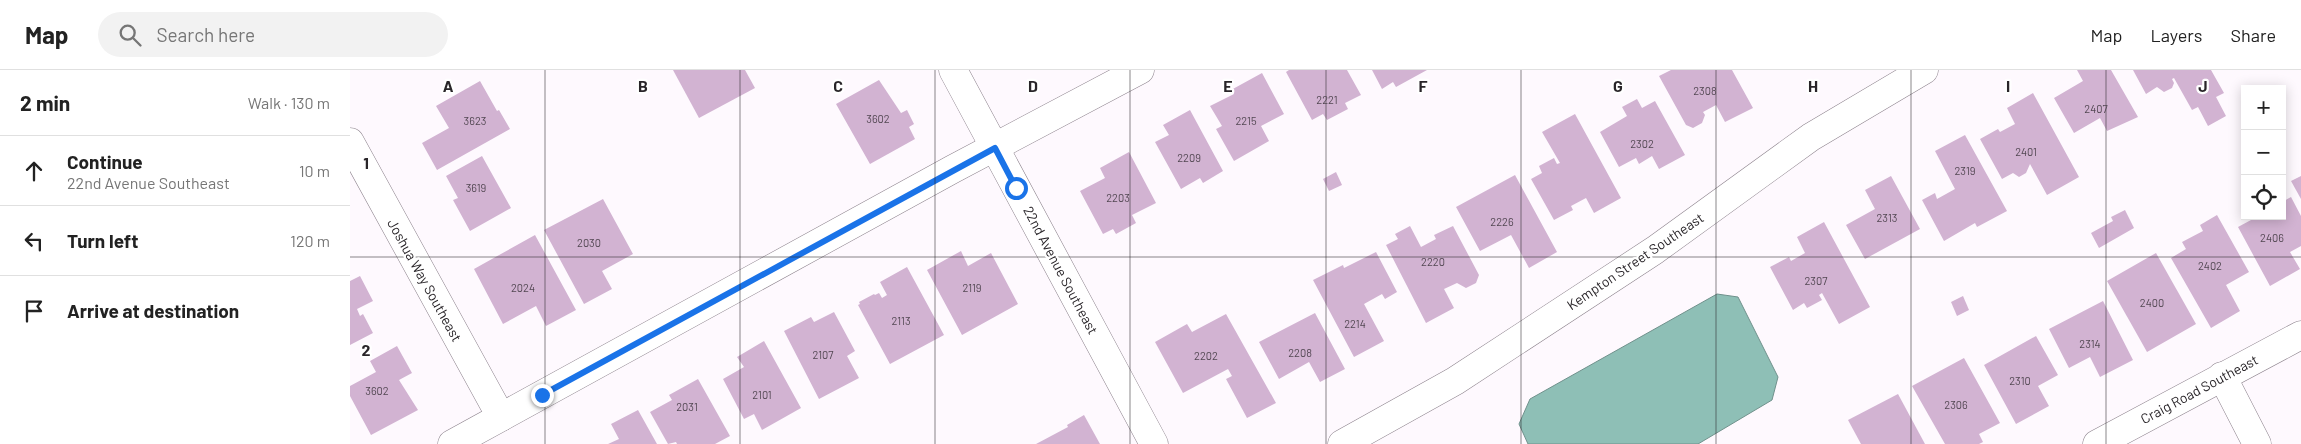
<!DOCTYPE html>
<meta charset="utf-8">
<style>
body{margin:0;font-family:Barlow,sans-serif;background:#f2f2f2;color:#222}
.controls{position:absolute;right:15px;top:15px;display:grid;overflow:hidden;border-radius:0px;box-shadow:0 2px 12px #0003}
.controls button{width:45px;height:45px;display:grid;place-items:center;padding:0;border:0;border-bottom:1px solid #e0e0e0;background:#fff;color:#222;font:25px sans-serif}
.stop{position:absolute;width:15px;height:15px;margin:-11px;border:4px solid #1a73e8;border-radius:50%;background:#fff}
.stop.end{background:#1a73e8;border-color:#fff;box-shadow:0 1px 5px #0008}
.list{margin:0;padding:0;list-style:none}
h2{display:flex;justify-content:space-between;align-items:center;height:65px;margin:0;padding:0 20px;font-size:21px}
h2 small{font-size:16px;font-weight:400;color:#767676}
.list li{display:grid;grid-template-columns:32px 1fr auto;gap:15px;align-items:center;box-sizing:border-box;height:70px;padding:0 20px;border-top:1px solid #e0e0e0}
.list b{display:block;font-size:19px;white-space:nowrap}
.list p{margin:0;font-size:16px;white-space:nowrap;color:#767676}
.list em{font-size:16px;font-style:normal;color:#767676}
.icon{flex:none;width:28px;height:28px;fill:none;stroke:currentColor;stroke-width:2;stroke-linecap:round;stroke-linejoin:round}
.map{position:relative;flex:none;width:1951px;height:374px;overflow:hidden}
header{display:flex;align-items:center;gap:30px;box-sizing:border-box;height:70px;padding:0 25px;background:#fff;border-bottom:1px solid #e0e0e0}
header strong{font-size:24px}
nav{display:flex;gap:28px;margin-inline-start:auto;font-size:18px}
.search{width:350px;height:45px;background:#f2f2f2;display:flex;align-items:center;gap:12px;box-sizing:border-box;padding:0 18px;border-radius:28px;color:#767676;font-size:19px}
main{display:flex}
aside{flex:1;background:#fff}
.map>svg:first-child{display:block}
.water{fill:#8ebfb6;stroke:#70918c}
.building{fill:#d2b3d2}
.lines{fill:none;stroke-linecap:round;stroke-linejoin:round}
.minor-casing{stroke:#8c828c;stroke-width:29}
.minor{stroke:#fff;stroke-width:28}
.route{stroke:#1a73e8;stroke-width:6}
.grid{fill:none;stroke:#292529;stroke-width:1;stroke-opacity:0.55}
.labels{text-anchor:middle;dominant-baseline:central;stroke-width:4.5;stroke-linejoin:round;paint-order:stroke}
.number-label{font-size:11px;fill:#534853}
.street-label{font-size:14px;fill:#292529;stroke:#fff}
.grid-label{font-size:16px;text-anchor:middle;font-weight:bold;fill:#292529;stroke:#fff;stroke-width:4.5;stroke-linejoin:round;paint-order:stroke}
</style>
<header>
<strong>Map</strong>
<div class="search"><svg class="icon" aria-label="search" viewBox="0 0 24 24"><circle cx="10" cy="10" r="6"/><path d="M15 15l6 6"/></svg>Search here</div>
<nav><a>Map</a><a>Layers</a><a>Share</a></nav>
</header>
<main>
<aside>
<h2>2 min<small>Walk · 130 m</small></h2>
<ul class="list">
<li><svg class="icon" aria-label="ahead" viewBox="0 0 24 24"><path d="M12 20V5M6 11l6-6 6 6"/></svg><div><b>Continue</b><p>22nd Avenue Southeast</p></div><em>10 m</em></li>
<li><svg class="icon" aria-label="left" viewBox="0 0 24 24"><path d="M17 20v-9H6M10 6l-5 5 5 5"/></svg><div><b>Turn left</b></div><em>120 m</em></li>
<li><svg class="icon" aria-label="arrive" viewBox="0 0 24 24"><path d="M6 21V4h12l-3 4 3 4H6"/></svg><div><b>Arrive at destination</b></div></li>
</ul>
</aside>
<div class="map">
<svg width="1951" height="374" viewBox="0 0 1951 374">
<rect width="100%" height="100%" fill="#fef9fe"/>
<polygon class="water" points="1367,224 1388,227 1428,307 1422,330 1348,374 1178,374 1169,354 1180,329"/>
<g class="building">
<polygon points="323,0 395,0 405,18 349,48"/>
<polygon points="939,0 997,0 1011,25 995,33 998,39 977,50 973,44 962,50 936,2"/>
<polygon points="1022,0 1077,0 1046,17 1043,12 1032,19"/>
<polygon points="1321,0 1382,0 1403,38 1375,52 1366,35 1353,42 1355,45 1352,53 1343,58 1336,55 1309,6"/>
<polygon points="1727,0 1761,0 1788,47 1757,61 1750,48 1724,63 1704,28 1733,11"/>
<polygon points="1783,0 1861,0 1874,23 1866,27 1876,46 1858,56 1848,37 1842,40 1824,8 1822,9 1824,13 1822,18 1814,22 1807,17 1796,24"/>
<polygon points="912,3 934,44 911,56 919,71 884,91 866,59 872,56 860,36 884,24 881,20"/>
<polygon points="529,10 551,43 557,40 564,54 559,57 565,69 520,94 486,34"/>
<polygon points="130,11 147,41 149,40 160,59 87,100 72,73 99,58 86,36"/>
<polygon points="1683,23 1729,107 1697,125 1680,94 1676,103 1669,107 1663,103 1652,109 1630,69 1648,59 1650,62 1665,54 1657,38"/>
<polygon points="1287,29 1292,38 1305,31 1335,85 1309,99 1302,86 1289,94 1286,88 1269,97 1250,62 1277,46 1272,37"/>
<polygon points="840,40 873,101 853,113 850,108 831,119 805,72 819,65 813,55"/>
<polygon points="1225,44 1271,128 1244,143 1236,128 1221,136 1223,140 1204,150 1181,109 1192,103 1189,96 1204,88 1207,94 1210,93 1192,62"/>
<polygon points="1615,65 1657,141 1627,157 1625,153 1594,171 1572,130 1585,123 1587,129 1605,119 1585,81"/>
<polygon points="779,82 806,133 782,145 786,153 766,164 763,159 753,164 730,121 755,108 750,98"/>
<polygon points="132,86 161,138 120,161 103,130 108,128 96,106"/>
<polygon points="986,102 992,115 979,121 973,109"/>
<polygon points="1165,105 1207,182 1179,198 1161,165 1130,181 1106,137"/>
<polygon points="1541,106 1570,159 1515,189 1496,155 1525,139 1515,120"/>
<polygon points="1951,106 1951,129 1941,111"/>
<polygon points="1941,127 1951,146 1951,176 1940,182 1950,199 1920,216 1888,157 1901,150 1899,146 1932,146 1932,132"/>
<polygon points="253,129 283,184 252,201 262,219 234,234 194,160"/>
<polygon points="1775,140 1784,158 1749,178 1741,163 1763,151 1761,147"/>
<polygon points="1867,145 1899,202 1876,215 1890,241 1861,258 1821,188 1836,179 1832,172 1853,161 1850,155"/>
<polygon points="1474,152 1520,237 1489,254 1472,223 1469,225 1472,230 1457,238 1454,233 1443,240 1420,197 1439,187 1441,191 1455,183 1447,167"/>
<polygon points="1060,156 1071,177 1086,169 1084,165 1103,156 1129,205 1126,213 1116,218 1107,213 1094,219 1104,238 1076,253 1036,175 1048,169 1045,164"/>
<polygon points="185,165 226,240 196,256 186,236 153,254 124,199"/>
<polygon points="611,181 618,196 641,183 668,234 612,265 577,200"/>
<polygon points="1026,182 1047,222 1035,229 1032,224 1014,234 1034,271 1004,287 963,210 993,195 994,198"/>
<polygon points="1806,183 1846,254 1797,282 1757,211"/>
<polygon points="557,197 594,265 540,294 508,235 510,234 509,232 524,224 525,225 529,223 532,228 537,225 530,212"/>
<polygon points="10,206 23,231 7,239 10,246 13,244 23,263 0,275 0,211"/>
<polygon points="1613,226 1619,240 1607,246 1601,232"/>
<polygon points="1753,231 1783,290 1750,307 1740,287 1719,298 1699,259"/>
<polygon points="484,242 505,281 497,286 509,308 469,329 434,261 461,247 464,252"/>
<polygon points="965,243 995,299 970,312 959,292 929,309 909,272"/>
<polygon points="876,244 926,333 897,348 876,309 882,306 878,299 833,323 805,272 837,254 842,262"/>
<polygon points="1686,266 1708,305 1688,316 1699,336 1666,354 1634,295"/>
<polygon points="414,271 451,338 412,360 404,344 394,349 373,309 394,297 387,287"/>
<polygon points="47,276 62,303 49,310 68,340 21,365 0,326 0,316 26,302 20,291"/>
<polygon points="1614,288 1650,353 1629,364 1633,372 1629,374 1595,374 1562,316"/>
<polygon points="348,309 380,366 365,374 327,374 326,372 318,374 300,342 322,330 319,325"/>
<polygon points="1548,324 1575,374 1511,374 1498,350"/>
<polygon points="288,340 307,374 258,374 269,369 261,354"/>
<polygon points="734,345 750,374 686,374 718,357 717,355"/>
</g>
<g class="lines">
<defs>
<g id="minor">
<polyline points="603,0 804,374"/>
<polyline points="0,72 151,347"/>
<polyline points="1872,306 1907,374"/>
<polyline points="102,374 603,99 790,0"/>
<polyline points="992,374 1105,311 1305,180 1461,67 1574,0"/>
<polyline points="1747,374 1951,265"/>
</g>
</defs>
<use href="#minor" class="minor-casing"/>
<use href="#minor" class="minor"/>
</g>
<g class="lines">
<polyline class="route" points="192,325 645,78 666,118"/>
</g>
<path class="grid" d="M195,0V374M390,0V374M585,0V374M780,0V374M976,0V374M1171,0V374M1366,0V374M1561,0V374M1756,0V374M0,187H1951"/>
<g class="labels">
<g class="number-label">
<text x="1355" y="20">2308</text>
<text x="977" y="29">2221</text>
<text x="1746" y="38">2407</text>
<text x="528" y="48">3602</text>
<text x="125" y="50">3623</text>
<text x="896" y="50">2215</text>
<text x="1292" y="73">2302</text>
<text x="1676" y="81">2401</text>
<text x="839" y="87">2209</text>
<text x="1615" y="100">2319</text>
<text x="126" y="117">3619</text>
<text x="768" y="127">2203</text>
<text x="1537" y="147">2313</text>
<text x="1152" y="151">2226</text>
<text x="1922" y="167">2406</text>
<text x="239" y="172">2030</text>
<text x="1083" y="191">2220</text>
<text x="1860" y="195">2402</text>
<text x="1466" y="210">2307</text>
<text x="173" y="217">2024</text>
<text x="622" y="217">2119</text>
<text x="1802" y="232">2400</text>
<text x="551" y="250">2113</text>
<text x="1005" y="253">2214</text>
<text x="1740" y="273">2314</text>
<text x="950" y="282">2208</text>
<text x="473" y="284">2107</text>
<text x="856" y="285">2202</text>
<text x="1670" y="310">2310</text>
<text x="27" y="320">3602</text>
<text x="412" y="324">2101</text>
<text x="1606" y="334">2306</text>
<text x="337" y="336">2031</text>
</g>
<g class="street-label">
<text transform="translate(1285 191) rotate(-34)">Kempton Street Southeast</text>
<text transform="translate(711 200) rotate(62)">22nd Avenue Southeast</text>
<text transform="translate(75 210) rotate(61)">Joshua Way Southeast</text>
<text transform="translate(1849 319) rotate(-28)">Craig Road Southeast</text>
</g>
</g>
<g class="grid-label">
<text x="98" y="22">A</text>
<text x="293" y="22">B</text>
<text x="488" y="22">C</text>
<text x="683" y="22">D</text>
<text x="878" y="22">E</text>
<text x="1073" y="22">F</text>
<text x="1268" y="22">G</text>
<text x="1463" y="22">H</text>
<text x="1658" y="22">I</text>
<text x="1853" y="22">J</text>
<text x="16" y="99">1</text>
<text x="16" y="286">2</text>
</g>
</svg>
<div class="controls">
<button>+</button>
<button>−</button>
<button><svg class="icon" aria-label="locate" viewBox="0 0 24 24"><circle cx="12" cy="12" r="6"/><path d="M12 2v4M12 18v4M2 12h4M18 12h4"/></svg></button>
</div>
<div class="stop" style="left:666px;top:118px"></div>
<div class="stop end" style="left:192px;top:325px"></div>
</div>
</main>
